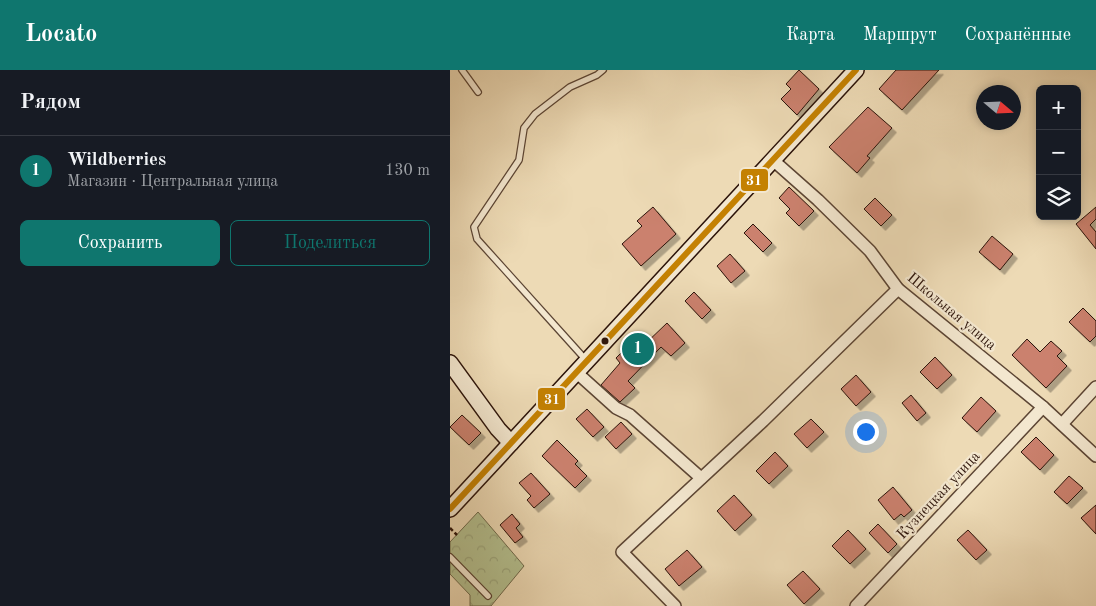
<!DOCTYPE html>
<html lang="ru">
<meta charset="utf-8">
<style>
body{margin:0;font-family:"Old Standard TT",serif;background:#242831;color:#f1f3f6}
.controls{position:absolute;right:15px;top:15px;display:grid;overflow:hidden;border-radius:8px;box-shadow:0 2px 8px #0003}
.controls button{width:45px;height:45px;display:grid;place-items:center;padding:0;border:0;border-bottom:1px solid #363941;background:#171b24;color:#f1f3f6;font:25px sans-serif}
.compass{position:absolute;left:526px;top:15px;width:45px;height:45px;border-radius:50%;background:#171b24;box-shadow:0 2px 8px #0003;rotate:109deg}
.you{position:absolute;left:415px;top:361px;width:18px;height:18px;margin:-12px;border:4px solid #fff;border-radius:50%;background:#1a73e8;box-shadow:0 0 0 8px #1a73e833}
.badge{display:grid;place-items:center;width:32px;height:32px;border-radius:50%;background:#0f766e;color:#fff;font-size:16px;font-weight:700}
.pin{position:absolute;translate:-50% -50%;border:2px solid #fff;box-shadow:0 1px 5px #0006}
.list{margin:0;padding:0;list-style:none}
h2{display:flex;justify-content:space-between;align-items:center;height:65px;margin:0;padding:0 20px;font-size:21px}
h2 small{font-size:16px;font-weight:400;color:#9ea1a6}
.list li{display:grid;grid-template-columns:32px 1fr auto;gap:15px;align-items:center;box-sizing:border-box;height:70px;padding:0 20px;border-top:1px solid #363941}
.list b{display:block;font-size:19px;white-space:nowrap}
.list p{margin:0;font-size:16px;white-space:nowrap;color:#9ea1a6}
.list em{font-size:16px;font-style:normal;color:#9ea1a6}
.actions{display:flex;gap:10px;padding:15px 20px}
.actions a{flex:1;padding:11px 0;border:1px solid #0f766e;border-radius:8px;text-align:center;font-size:18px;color:#0f766e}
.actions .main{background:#0f766e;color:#fff}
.icon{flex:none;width:28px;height:28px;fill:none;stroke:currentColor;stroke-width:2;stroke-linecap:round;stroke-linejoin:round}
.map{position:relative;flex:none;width:646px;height:536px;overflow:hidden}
header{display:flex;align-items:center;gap:30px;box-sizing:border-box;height:70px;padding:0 25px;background:#0f766e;color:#fff}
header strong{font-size:24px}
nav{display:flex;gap:28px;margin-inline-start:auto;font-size:18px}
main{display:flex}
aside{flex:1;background:#171b24}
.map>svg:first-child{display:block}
.park{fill:url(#park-crowns);stroke:#706a4c}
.building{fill:#cb816e;stroke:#2c1309;filter:url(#shadow)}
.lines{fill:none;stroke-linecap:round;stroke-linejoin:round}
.lane-casing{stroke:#5c4534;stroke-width:8}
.street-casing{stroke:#5c4534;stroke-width:14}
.secondary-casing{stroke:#2c1309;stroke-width:18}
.path{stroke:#2c1309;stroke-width:2.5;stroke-dasharray:4 2.5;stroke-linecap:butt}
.lane{stroke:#f3e7cf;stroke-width:5.5}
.street{stroke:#f3e7cf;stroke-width:11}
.secondary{stroke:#f3e7cf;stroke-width:15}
.bus-1-casing{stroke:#f3e7cf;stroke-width:10}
.bus-1{stroke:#c48102;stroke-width:6}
.bus-dot{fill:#2c1309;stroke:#f3e7cf;stroke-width:2}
.labels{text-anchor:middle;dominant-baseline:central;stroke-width:4.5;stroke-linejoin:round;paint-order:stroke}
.street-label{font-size:15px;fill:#2c1309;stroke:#f3e7cf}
.line-badge{stroke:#f3e7cf;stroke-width:2}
.badge-label{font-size:14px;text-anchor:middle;font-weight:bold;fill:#fff}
</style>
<header>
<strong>Locato</strong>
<nav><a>Карта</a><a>Маршрут</a><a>Сохранённые</a></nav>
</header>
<main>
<aside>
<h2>Рядом<small></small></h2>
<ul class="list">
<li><span class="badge">1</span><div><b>Wildberries</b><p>Магазин · Центральная улица</p></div><em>130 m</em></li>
</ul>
<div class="actions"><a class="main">Сохранить</a><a>Поделиться</a></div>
</aside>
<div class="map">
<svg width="646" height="536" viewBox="0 0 646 536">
<defs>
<pattern id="park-crowns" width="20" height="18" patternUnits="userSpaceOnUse" patternTransform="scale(1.25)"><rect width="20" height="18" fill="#b4c090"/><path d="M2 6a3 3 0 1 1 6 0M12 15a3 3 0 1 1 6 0" fill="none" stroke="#9ba47b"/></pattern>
<filter id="shadow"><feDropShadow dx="4.5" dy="4.5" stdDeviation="0" flood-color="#0004"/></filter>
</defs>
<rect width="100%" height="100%" fill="#eddab5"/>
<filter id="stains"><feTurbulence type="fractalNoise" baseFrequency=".004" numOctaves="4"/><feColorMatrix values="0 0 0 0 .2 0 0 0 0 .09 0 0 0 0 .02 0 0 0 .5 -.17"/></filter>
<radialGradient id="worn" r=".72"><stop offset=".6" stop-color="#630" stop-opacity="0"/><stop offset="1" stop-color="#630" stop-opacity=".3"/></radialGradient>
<polygon class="park" points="28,442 74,496 41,536 20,536 20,525 0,504 0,472"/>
<g class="building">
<polygon points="349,0 369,19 347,45 331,29 341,19 336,14"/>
<polygon points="446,0 489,0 452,40 429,19"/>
<polygon points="418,37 442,58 417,86 420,88 407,103 379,77"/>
<polygon points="339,117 364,141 349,156 336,143 340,139 329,128"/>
<polygon points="425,128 442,145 431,156 414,139"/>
<polygon points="203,137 226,164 191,196 172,174 192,156 187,151"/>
<polygon points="646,137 646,149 640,155 646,162 646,179 626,154"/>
<polygon points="303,154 322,173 313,182 294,163"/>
<polygon points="542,166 563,184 550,200 529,182"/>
<polygon points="280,184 295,201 281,213 267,196"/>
<polygon points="244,222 261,240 252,249 235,231"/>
<polygon points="633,238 646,251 646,266 640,272 619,252"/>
<polygon points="217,253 235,273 221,286 211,277 178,311 185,318 170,332 151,315 170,293 166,288 186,268 194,275"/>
<polygon points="577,269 590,282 601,271 612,281 607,286 617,296 596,318 562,285"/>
<polygon points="485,287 502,305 487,319 470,302"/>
<polygon points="406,305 421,322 406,336 391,319"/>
<polygon points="461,325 476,343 467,351 452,333"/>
<polygon points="531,327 546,341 527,362 512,348"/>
<polygon points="137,339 154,357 143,367 126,349"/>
<polygon points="12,345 31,363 19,375 0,357"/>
<polygon points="361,349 374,362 357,378 344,364"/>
<polygon points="171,352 182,364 166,379 155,367"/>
<polygon points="586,367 604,385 590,400 571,382"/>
<polygon points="107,370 128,391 125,394 137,406 125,418 92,386"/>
<polygon points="325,382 338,396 319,414 306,401"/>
<polygon points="81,403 100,424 84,438 77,430 81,426 69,413"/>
<polygon points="619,406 633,418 617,434 604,422"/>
<polygon points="443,417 462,440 454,447 451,444 444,450 428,430"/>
<polygon points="284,425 302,445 285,461 267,441"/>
<polygon points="646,435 646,464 631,448"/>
<polygon points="62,444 70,454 66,458 73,467 65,473 50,455"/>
<polygon points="428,454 447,474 438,483 419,463"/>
<polygon points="398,460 416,479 400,494 382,476"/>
<polygon points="518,460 537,480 526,490 507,470"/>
<polygon points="237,480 252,497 229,516 215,499"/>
<polygon points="353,501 370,519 354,534 337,515"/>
</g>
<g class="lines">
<defs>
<g id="lane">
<polyline points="12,0 28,22"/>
<polyline points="136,290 27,169 24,157 69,90 74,58 85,44 120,17 147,5 153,0"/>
<polyline points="0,487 38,526"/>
</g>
<g id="street">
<polyline points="324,91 368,130 420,181 448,219 593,337 646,386"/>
<polyline points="126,302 166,338 180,345 251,408"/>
<polyline points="612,354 646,317"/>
<polyline points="225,536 172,482 313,351 448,219"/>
<polyline points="406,536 593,337"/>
</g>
<g id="secondary">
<polyline points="0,293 48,359 61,373"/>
<polyline points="0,439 406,0"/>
</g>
</defs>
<use href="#lane" class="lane-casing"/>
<use href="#street" class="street-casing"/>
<use href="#secondary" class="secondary-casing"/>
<polyline class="path" points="0,458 7,465"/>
<use href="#lane" class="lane"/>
<use href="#street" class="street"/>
<use href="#secondary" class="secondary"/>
<defs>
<polyline id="bus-1" points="0,439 406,0"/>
</defs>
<use href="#bus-1" class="bus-1-casing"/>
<use href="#bus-1" class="bus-1"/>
</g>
<circle class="bus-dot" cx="155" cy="271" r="4.5"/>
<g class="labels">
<g class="street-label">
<text transform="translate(501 242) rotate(40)">Школьная улица</text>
<text transform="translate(489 426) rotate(-47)">Кузнецкая улица</text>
</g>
</g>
<g class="line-badge">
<rect x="290" y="98" width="29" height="24" rx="5" fill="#c48102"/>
<rect x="87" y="317" width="29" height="24" rx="5" fill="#c48102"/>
</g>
<g class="badge-label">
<text x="304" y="115">31</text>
<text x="102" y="334">31</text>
</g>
<rect width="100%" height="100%" filter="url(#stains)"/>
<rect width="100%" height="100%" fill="url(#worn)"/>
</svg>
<div class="controls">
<button>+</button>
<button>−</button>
<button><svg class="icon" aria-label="layers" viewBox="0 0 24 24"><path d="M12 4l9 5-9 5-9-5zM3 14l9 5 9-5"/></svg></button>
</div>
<svg class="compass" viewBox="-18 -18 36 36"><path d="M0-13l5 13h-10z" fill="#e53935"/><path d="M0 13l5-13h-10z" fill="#9ea1a6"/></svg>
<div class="you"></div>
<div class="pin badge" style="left:188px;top:279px">1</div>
</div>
</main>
